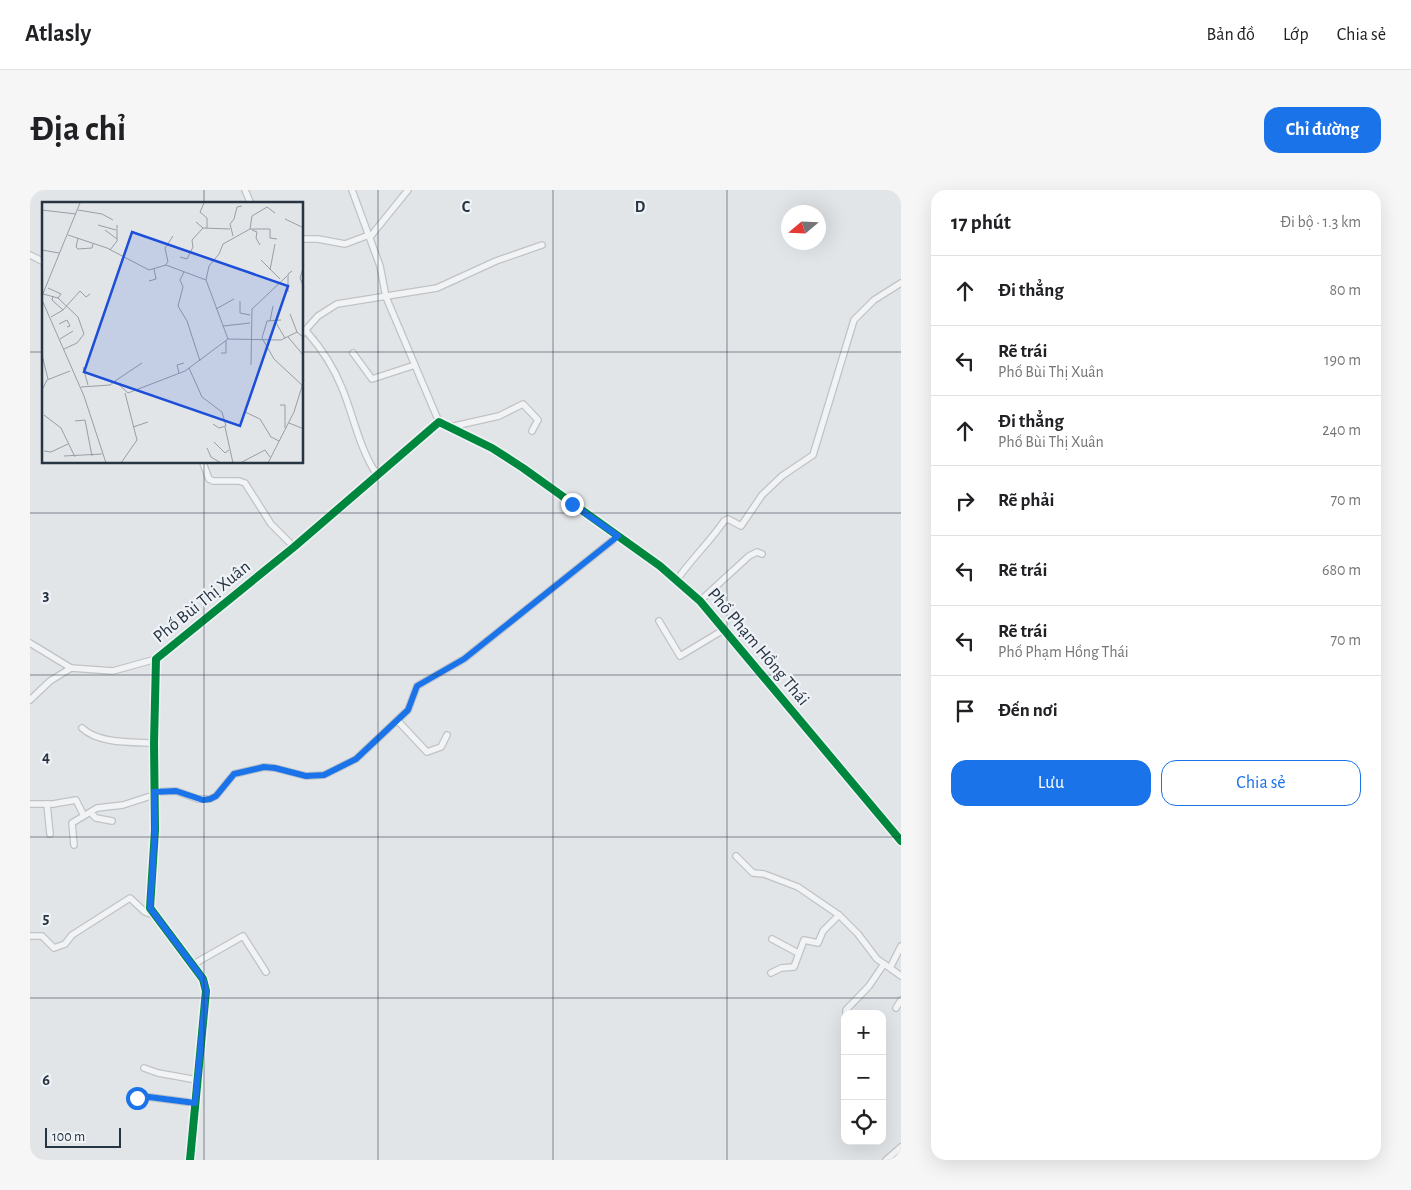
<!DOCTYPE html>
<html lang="vi">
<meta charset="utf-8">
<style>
body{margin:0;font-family:"Alegreya Sans",sans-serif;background:#f6f6f6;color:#202124}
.controls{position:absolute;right:15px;bottom:15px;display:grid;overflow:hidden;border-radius:10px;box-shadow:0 5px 20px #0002}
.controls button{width:45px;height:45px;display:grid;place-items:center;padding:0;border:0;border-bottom:1px solid #e0e0e0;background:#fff;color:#202124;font:25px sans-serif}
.compass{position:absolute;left:751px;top:15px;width:45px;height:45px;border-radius:50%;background:#fff;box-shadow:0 5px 20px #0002;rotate:251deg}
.scale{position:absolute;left:15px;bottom:12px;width:76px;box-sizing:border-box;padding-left:5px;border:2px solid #273442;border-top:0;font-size:14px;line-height:18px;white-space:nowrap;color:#273442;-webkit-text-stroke:4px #eff3f7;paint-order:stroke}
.stop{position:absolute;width:15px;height:15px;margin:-11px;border:4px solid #1a73e8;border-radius:50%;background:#fff}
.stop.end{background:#1a73e8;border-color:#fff;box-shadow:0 1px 5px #0008}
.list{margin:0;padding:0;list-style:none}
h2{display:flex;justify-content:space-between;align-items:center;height:65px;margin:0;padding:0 20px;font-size:21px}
h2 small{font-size:16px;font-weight:400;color:#757577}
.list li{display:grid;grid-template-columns:32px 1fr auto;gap:15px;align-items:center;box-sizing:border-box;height:70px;padding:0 20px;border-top:1px solid #e0e0e0}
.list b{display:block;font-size:19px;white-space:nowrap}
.list p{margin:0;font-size:16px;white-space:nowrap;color:#757577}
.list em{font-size:16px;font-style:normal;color:#757577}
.actions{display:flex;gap:10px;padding:15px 20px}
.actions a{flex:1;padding:11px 0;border:1px solid #1a73e8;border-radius:15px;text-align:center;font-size:18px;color:#1a73e8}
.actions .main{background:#1a73e8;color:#fff}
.icon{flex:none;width:28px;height:28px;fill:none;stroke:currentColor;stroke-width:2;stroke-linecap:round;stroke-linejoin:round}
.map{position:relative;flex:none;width:871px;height:970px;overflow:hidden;border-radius:15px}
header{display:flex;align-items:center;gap:30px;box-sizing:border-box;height:70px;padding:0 25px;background:#fff;border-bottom:1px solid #e0e0e0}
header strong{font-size:24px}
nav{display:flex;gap:28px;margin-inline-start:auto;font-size:18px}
.intro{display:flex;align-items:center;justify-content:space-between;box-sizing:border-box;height:120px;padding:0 30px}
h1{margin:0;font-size:35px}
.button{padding:12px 22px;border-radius:15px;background:#1a73e8;color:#fff;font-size:18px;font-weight:700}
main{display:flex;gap:30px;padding:0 30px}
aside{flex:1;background:#fff;border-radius:15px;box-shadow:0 5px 20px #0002}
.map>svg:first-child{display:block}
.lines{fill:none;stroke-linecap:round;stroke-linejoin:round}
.minor-casing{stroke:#c0c3c6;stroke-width:8}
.minor{stroke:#f2f3f4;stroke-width:5.5}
.rail{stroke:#cbcdcf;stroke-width:1;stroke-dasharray:2.5 5;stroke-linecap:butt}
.cycleway-casing{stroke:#eff3f7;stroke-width:11}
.cycleway{stroke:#00873e;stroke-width:8}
.route{stroke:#1a73e8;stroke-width:6}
.grid{fill:none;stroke:#273442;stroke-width:1;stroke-opacity:0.55}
.labels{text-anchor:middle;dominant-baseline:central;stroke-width:4.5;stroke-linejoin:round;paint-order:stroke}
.street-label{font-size:18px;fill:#273442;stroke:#eff3f7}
.inset-road{fill:none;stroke:#979ea6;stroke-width:1}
.view{fill:#1d4ed8;fill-opacity:0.15;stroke:#1d4ed8;stroke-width:2.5}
.inset-edge{fill:none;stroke:#273442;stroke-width:2.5}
.grid-label{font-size:16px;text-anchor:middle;font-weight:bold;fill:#273442;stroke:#eff3f7;stroke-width:4.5;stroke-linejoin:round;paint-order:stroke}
</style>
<header>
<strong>Atlasly</strong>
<nav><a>Bản đồ</a><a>Lớp</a><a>Chia sẻ</a></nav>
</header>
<div class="intro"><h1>Địa chỉ</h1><a class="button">Chỉ đường</a></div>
<main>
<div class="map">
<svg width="871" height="970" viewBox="0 0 871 970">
<rect width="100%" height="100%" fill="#e2e5e8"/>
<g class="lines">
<defs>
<g id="minor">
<polyline points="215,0 221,14"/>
<polyline points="322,0 350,76 356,107 409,232"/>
<polyline points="340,47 378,0"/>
<polyline points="272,49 288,49 315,54 339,45"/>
<polyline points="0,65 14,72"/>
<path d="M277,142C291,158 304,178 312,198C324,227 329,258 347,285"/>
<polyline points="272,144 288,126 307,114 407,98 466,71 512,55"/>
<polyline points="323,163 342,189 385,175"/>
<polyline points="409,232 462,258 493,278 630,376 670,411 871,651"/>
<polyline points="420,237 469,226 493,214 508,230 502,241"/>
<polyline points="173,273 179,289 183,291 209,291 215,293 241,334 264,357"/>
<path d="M647,390C661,369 680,352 694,331L698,329L711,336L732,305L752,286L783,265L824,130L844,110L871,93"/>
<polyline points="670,411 719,366 727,362 732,364"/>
<polyline points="629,431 650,466 695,439"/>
<polyline points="0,453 41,478 83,481 126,469"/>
<polyline points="0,510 20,491 41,478"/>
<polyline points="367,530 397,562 411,557 417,545"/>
<path d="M52,538C69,554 102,552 124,553"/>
<polyline points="124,602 146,601 168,609 180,609 186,606 204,584 234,577 245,578 276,586 294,585 326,569 378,520 387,496 434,469 588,346"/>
<polyline points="0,614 23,614 46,610 53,624"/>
<polyline points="17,614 20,644"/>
<polyline points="61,623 66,628 82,631"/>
<polyline points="44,655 42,633 67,618 93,615 124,605"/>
<polyline points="706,666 723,683 734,684 768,697 809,725 828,744 847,769 860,778"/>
<polyline points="0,746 12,746 24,758 35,754 42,745 100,708 115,722 123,725"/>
<polyline points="742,749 768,763"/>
<polyline points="871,756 860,778 871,786"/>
<polyline points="162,775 213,746 236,782"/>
<polyline points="741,783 751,778 764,777 774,750 788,753 793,741 809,725"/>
<polyline points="866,818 871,810"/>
<polyline points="816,824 816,820 839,796 854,774"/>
<polyline points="114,878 128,883 167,890"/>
<polyline points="103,909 119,907 165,913"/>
<polyline points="160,970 176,801 173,789 120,718 125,640 124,553 126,469 264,357 409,232"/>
<polyline points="856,970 871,957"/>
</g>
</defs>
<use href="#minor" class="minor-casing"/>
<use href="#minor" class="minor"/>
<polyline class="rail" points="0,3 10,0"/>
<defs>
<polyline id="cycleway" points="160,970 176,801 173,789 120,718 125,640 124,553 126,469 264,357 409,232 462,258 493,278 630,376 670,411 871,651"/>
</defs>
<use href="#cycleway" class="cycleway-casing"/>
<use href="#cycleway" class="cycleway"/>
</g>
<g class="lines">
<polyline class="route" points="107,908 119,907 165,913 176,801 173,789 120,718 125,640 124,602 146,601 173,610 180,609 186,606 204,584 234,577 245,578 276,586 294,585 326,569 378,520 387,496 434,469 588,346 542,314"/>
</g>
<path class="grid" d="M174,0V14M348,0V970M523,0V970M697,0V970M0,162H14M272,162H871M174,272V970M0,323H871M0,485H871M0,647H871M0,808H871"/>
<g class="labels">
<g class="street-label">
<text transform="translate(172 412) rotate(-39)">Phố Bùi Thị Xuân</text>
<text transform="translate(728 457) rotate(50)">Phố Phạm Hồng Thái</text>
</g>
</g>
<g transform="translate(12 12)">
<rect width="261" height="261" fill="#e2e5e8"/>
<path class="inset-road" d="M162,1L158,10L165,16V26M0,8L34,12M36,8L60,12L71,18M243,17L262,26M154,20L161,26L188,27M56,23L74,28M208,27H228V36L235,37M63,28L75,37M210,28L215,30L214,36L218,43M26,33L65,46L107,68L124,63L164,78L186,137M191,34L188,22L192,17L195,5L200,4M36,36L34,45L36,47L50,46L51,42M0,48L17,51M68,48L75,39V23M138,55L145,57L151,45L150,38L161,26M219,58L238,77M123,63L126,60L123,46L131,34M262,63L258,76L262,86M228,68L233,42M142,70L138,78L141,85L136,104L145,119L158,159M164,78L167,64L177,52L181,42L208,27L210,14L225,5L233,11M107,79L114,77L112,67M6,86L19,92L16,96M246,90V72L250,69M1,92L16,96L36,115L42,132L35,141L22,147M0,94L38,1M11,94L10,98L21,108M0,98L42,194L64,261M198,99V111L208,113M174,107L192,97M248,112L255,130M9,115L21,108L38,89L44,95L48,92M228,119L231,104M234,121L243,136M17,122L25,118L28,124L25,125M181,124L208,121M246,135L262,154M220,136L232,157L261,184M220,136L225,119L239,118M18,137L31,129M186,137L239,138L255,130L262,136M179,151H184V139M0,153L6,177M209,163L210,107L245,74M41,165L46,183M147,166L160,195L180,210L184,224L177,226L171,222M137,171L135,163L142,161M73,179L100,161M39,185L68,183L73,179L86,191L143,169L186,137M0,188L5,178L28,169M238,203H243V226M203,210L218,217L229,235L237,239M2,213L19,226L33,255M33,219L43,218L50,254M247,221L262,227M91,225L106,220M183,225L191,261M172,240L183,251L187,248M165,246L169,255L179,261M2,249L9,250L26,242M22,254L60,252M79,261L95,238L83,191M198,261L223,248L228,255M226,261L252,210L262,178"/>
<path class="view" d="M90,30L246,84L198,224L42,170Z"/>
<rect width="261" height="261" class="inset-edge"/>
</g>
<g class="grid-label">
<text x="436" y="22">C</text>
<text x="610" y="22">D</text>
<text x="16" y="410">3</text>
<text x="16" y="572">4</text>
<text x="16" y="733">5</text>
<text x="16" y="895">6</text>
</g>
</svg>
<div class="controls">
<button>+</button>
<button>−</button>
<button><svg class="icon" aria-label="locate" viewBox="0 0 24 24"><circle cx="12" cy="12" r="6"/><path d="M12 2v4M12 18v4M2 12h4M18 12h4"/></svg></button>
</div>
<svg class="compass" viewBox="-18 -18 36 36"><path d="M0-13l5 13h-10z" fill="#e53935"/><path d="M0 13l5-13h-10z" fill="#757577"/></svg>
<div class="scale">100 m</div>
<div class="stop" style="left:107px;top:908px"></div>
<div class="stop end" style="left:542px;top:314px"></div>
</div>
<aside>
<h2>17 phút<small>Đi bộ · 1.3 km</small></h2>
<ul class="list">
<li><svg class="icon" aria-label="ahead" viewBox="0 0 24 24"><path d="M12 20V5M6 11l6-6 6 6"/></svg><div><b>Đi thẳng</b></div><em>80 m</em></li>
<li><svg class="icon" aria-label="left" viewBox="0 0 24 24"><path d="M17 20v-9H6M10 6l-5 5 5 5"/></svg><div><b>Rẽ trái</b><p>Phố Bùi Thị Xuân</p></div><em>190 m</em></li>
<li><svg class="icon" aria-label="ahead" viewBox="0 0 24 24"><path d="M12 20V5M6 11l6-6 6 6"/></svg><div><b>Đi thẳng</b><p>Phố Bùi Thị Xuân</p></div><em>240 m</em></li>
<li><svg class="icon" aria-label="right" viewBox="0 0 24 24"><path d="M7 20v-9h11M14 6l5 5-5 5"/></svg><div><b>Rẽ phải</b></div><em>70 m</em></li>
<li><svg class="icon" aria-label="left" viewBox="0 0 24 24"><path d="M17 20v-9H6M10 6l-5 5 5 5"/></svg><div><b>Rẽ trái</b></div><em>680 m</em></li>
<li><svg class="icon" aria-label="left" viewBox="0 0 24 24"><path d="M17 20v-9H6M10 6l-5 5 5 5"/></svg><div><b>Rẽ trái</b><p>Phố Phạm Hồng Thái</p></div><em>70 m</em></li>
<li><svg class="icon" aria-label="arrive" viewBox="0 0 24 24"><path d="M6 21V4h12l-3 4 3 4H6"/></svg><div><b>Đến nơi</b></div></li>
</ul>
<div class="actions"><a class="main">Lưu</a><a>Chia sẻ</a></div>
</aside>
</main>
